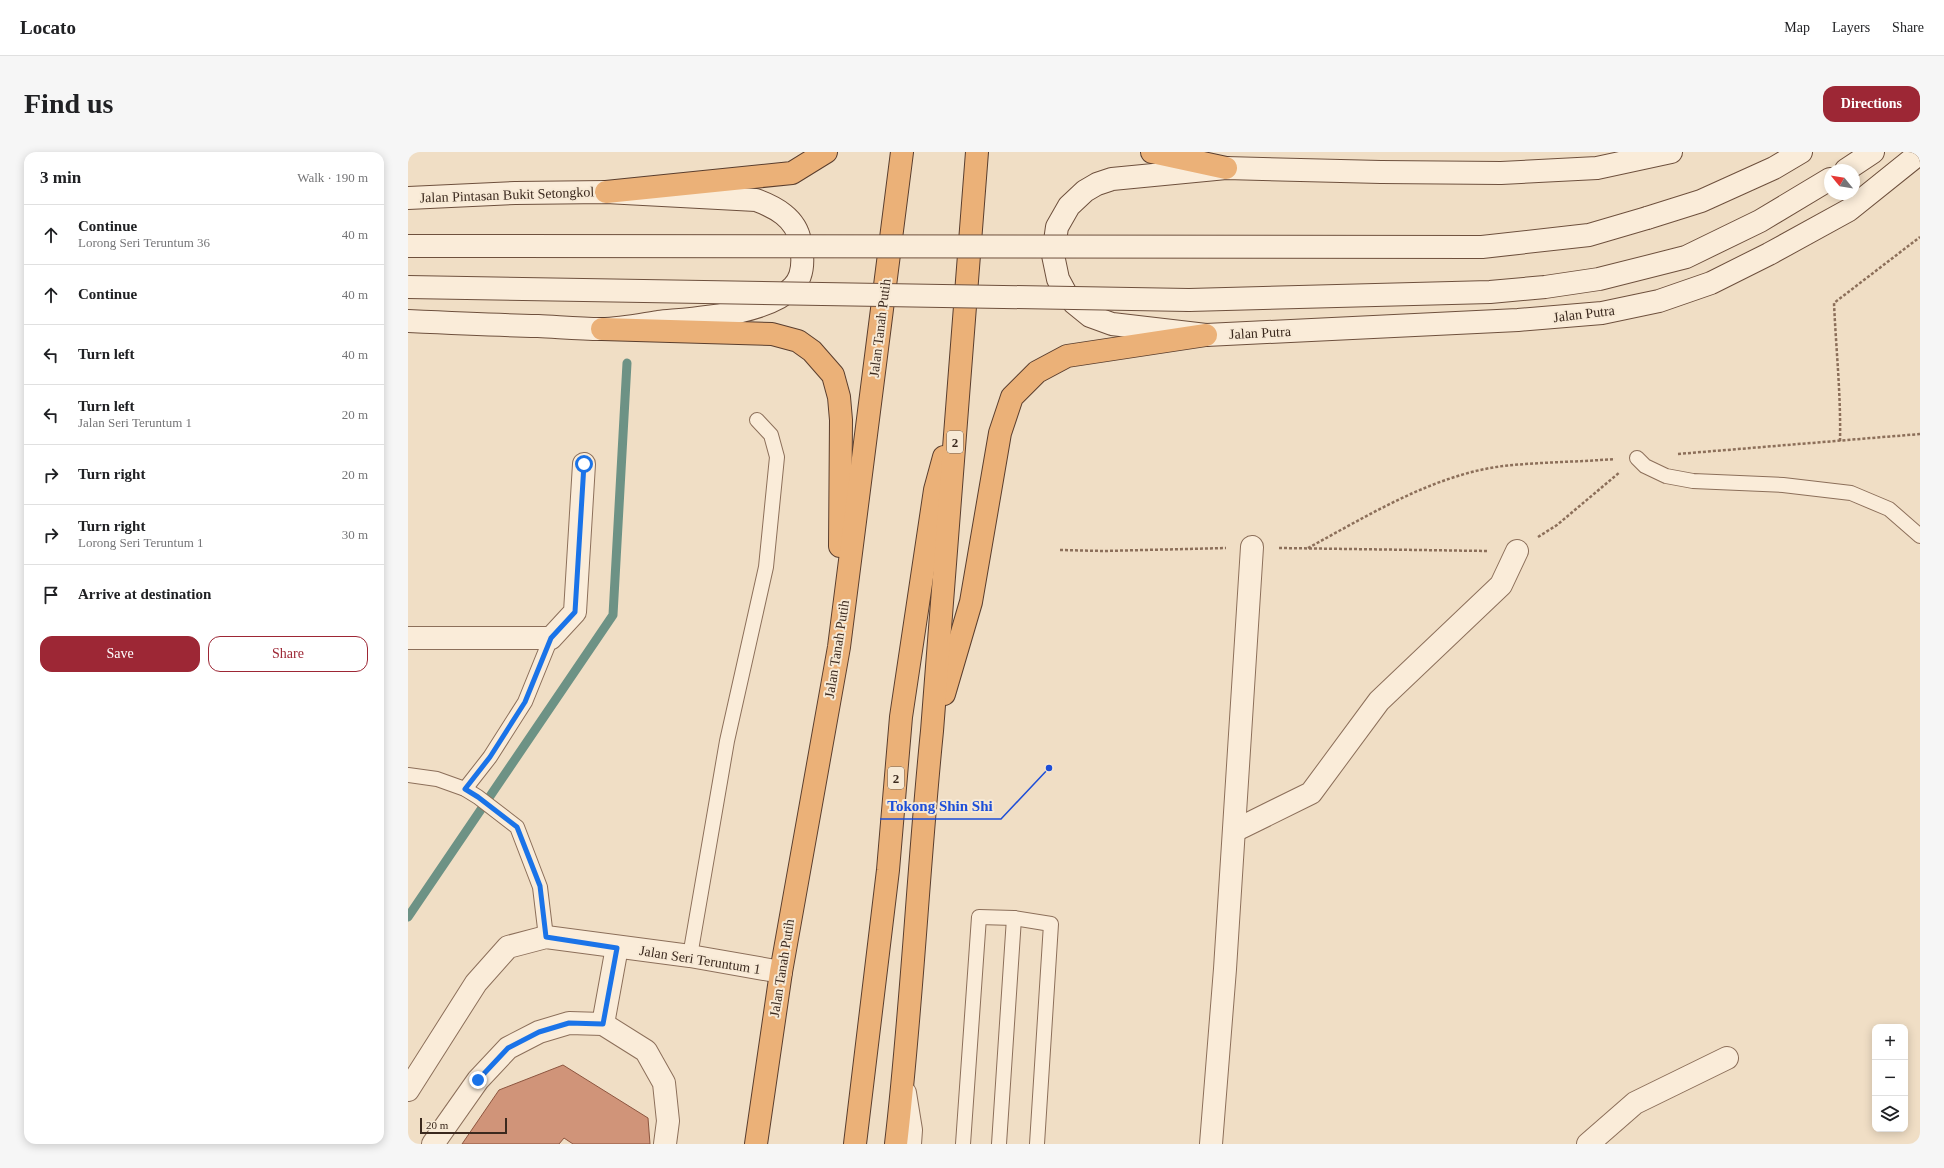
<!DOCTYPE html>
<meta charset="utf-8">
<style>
body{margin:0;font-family:Georgia,serif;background:#f6f6f6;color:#202124}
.controls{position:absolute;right:12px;bottom:12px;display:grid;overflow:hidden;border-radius:8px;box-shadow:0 2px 10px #0003}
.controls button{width:36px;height:36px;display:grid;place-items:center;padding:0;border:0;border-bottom:1px solid #e0e0e0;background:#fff;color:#202124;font:20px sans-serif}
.compass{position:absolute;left:1416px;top:12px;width:36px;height:36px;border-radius:50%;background:#fff;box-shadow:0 2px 10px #0003;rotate:300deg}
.scale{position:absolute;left:12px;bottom:10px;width:87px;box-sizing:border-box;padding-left:4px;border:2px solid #3b291e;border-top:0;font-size:11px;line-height:14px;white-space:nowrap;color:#3b291e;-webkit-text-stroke:3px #f7e9d5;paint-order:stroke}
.stop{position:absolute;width:12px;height:12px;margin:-9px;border:3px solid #1a73e8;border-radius:50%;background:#fff}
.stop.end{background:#1a73e8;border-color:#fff;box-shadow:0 1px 4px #0008}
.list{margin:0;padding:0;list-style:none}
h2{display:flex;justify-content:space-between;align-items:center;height:52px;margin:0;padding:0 16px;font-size:17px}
h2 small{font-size:13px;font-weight:400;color:#757577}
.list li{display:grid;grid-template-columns:26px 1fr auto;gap:12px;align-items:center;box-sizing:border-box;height:60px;padding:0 16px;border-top:1px solid #e0e0e0}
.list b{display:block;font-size:15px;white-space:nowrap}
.list p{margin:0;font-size:13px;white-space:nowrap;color:#757577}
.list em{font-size:13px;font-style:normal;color:#757577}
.actions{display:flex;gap:8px;padding:12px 16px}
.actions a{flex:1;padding:9px 0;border:1px solid #9d2735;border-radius:12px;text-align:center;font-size:14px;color:#9d2735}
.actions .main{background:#9d2735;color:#fff}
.icon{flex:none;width:22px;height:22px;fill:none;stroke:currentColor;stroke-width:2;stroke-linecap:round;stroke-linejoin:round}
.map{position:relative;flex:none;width:1512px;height:992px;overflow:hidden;border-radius:12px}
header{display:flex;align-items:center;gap:24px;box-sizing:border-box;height:56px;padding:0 20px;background:#fff;border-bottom:1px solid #e0e0e0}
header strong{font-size:19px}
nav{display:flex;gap:22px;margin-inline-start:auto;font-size:14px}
.intro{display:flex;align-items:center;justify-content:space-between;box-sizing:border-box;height:96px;padding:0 24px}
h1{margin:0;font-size:28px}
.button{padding:10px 18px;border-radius:12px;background:#9d2735;color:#fff;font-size:14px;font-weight:700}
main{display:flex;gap:24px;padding:0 24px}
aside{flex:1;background:#fff;border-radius:12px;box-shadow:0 2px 10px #0003}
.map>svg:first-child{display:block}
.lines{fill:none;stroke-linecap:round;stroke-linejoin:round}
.stream{stroke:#6d9285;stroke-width:9}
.building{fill:#d09479;stroke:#8c553f}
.service-casing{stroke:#8c6f5a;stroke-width:16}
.minor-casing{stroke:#8c6f5a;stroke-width:24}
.secondary-casing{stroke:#6e503d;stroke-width:24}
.trunk-casing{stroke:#5a3e2e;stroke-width:24}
.path{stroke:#8c6f5a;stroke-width:2.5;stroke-dasharray:3 2;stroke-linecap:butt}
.service{stroke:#faecd9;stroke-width:14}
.minor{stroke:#faecd9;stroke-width:22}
.secondary{stroke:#faecd9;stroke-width:22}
.trunk{stroke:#ebb178;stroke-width:22}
.secondary-bridge-casing{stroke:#6e503d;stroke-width:24;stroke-linecap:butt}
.secondary-bridge{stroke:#faecd9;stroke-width:22}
.route{stroke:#1a73e8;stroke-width:5}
.labels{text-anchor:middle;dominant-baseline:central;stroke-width:4;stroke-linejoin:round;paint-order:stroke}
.shield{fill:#f7e9d5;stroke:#736355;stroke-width:1}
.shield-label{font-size:13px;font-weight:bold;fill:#3b291e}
.street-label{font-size:14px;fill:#3b291e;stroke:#f7e9d5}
.leader{fill:none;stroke:#1d4ed8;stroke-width:1.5}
.callout-dot{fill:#1d4ed8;stroke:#f7e9d5;stroke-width:1.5}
.callout-label{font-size:15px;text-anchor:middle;font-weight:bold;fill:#1d4ed8;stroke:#f7e9d5;stroke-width:4;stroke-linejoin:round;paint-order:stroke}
</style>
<header>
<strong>Locato</strong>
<nav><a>Map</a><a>Layers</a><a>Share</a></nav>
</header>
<div class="intro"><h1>Find us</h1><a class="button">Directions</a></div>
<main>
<aside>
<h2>3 min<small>Walk · 190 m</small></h2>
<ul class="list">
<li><svg class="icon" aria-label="ahead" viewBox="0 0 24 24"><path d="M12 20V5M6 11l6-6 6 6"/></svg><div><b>Continue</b><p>Lorong Seri Teruntum 36</p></div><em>40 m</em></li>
<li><svg class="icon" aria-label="ahead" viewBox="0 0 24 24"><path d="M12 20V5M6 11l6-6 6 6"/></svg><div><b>Continue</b></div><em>40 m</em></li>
<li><svg class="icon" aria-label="left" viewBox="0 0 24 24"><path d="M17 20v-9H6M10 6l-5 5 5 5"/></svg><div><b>Turn left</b></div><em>40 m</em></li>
<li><svg class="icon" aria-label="left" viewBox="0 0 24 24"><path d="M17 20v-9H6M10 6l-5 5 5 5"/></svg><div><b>Turn left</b><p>Jalan Seri Teruntum 1</p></div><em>20 m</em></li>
<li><svg class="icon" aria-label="right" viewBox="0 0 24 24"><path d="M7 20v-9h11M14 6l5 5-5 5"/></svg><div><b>Turn right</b></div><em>20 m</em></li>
<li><svg class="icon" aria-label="right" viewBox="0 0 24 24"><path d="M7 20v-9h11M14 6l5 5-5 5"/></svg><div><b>Turn right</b><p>Lorong Seri Teruntum 1</p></div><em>30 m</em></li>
<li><svg class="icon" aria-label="arrive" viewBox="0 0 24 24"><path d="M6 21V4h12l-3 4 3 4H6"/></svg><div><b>Arrive at destination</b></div></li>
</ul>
<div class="actions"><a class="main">Save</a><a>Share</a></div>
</aside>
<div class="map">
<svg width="1512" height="992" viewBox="0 0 1512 992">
<rect width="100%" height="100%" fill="#f0dec5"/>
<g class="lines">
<polyline class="stream" points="0,765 205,463 219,211"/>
</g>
<polygon class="building" points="155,913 240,966 242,992 165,992 156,986 151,992 54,992 91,938"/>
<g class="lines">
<defs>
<g id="service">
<polyline points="1229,306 1237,314 1258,324 1285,329 1375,333 1443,341 1481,357 1512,384"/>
<polyline points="0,623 29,627 57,637 70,645 109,675 132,735 138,785"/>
<polyline points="57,637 82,605 117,550 143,486"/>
<polyline points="282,804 319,589 358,415 369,305 363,283 349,268"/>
<polyline points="555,992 571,765 606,766 643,772 629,992"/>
<polyline points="591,992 606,766"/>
</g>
<g id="minor">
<polyline points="0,486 143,486 167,460 176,312"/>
<polyline points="826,679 903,641 971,549 1093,433 1109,399"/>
<polyline points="195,872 209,795"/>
<polyline points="0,938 68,831 100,795 138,785 282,804 373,820"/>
<polyline points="497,941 503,978 502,992"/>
<polyline points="25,992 70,928 100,896 131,880 161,871 195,872 238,899 256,931 260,969 257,992"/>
<polyline points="803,992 817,817 844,395"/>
<polyline points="1180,992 1227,951 1319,906"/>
</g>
<g id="secondary">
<polyline points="1263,0 1189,16 1093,21 973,20 818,16 704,27 689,32 677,39 661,54 649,75 645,103 650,127 657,140 666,151 682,164 704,172 798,183 1110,168 1194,161 1251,149 1303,131 1361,102 1441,58 1512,1"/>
<polyline points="1438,18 1465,0"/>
<path d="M0,46L107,41L198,40L348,48C367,55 388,66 392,89C395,103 397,123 385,135C358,163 288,166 250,170C231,173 212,177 193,177C172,177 151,175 130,174C86,173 43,171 0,169"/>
<polyline points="1239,66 1293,49 1366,16 1393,0"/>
<polyline points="781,148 1082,140 1137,135 1191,127 1278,105 1352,69 1422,27"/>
</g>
<g id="trunk">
<polyline points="744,0 818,16"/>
<polyline points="198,40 384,21 418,0"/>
<polyline points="194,177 364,182 390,189 404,199 425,223 431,245 433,268 432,394"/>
<polyline points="536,542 563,450 592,281 604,245 629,220 659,204 798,183"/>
<polyline points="348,992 373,820 431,495 494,0"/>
<polyline points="447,992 480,718 493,565 527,338 536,305"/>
<path d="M488,992C504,855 510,717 524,579L569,0"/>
</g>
</defs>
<use href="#service" class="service-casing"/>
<use href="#minor" class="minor-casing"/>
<use href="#secondary" class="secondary-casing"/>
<use href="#trunk" class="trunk-casing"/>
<g class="path">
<path d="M1432,289C1433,243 1428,197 1426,151L1512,85"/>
<polyline points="1270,302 1512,282"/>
<polyline points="1130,385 1149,373 1212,320"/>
<polyline points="871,396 1080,399"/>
<path d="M900,396C961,363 1025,323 1095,314C1132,310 1170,310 1207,307"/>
<polyline points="652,398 696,399 818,396"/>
</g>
<use href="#service" class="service"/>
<use href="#minor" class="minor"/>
<use href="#secondary" class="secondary"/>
<use href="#trunk" class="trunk"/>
<defs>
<g id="secondary-bridge">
<polyline points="0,94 1074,95 1181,83 1239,66"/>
<polyline points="0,135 781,148"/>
</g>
</defs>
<use href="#secondary-bridge" class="secondary-bridge-casing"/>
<use href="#secondary-bridge" class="secondary-bridge"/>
</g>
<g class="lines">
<polyline class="route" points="70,928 100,896 131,880 161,871 195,872 209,796 138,785 132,734 109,675 70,645 57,637 82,605 117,550 143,486 167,460 176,312"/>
</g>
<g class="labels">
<g class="shield">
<rect x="539" y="279" width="16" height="22" rx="3"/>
<rect x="480" y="615" width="16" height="22" rx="3"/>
</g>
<g class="shield-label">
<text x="547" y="290">2</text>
<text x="488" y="626">2</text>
</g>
<g class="street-label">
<text transform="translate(99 43) rotate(-2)">Jalan Pintasan Bukit Setongkol</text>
<text transform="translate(1176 162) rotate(-7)">Jalan Putra</text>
<text transform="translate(472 176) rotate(-83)">Jalan Tanah Putih</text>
<text transform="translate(852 181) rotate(-3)">Jalan Putra</text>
<text transform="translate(429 497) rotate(-81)">Jalan Tanah Putih</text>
<text transform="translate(292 808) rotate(9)">Jalan Seri Teruntum 1</text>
<text transform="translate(374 816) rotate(-81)">Jalan Tanah Putih</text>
</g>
</g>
<path class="leader" d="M641 616L593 667H472"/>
<circle class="callout-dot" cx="641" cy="616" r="4"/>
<g class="callout-label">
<text x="532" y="659">Tokong Shin Shi</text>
</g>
</svg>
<div class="controls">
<button>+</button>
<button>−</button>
<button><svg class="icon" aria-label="layers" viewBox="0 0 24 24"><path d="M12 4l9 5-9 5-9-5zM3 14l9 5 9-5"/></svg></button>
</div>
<svg class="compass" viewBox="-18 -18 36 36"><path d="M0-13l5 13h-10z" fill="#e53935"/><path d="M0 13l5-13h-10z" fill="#757577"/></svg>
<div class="scale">20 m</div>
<div class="stop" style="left:176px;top:312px"></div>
<div class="stop end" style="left:70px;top:928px"></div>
</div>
</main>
